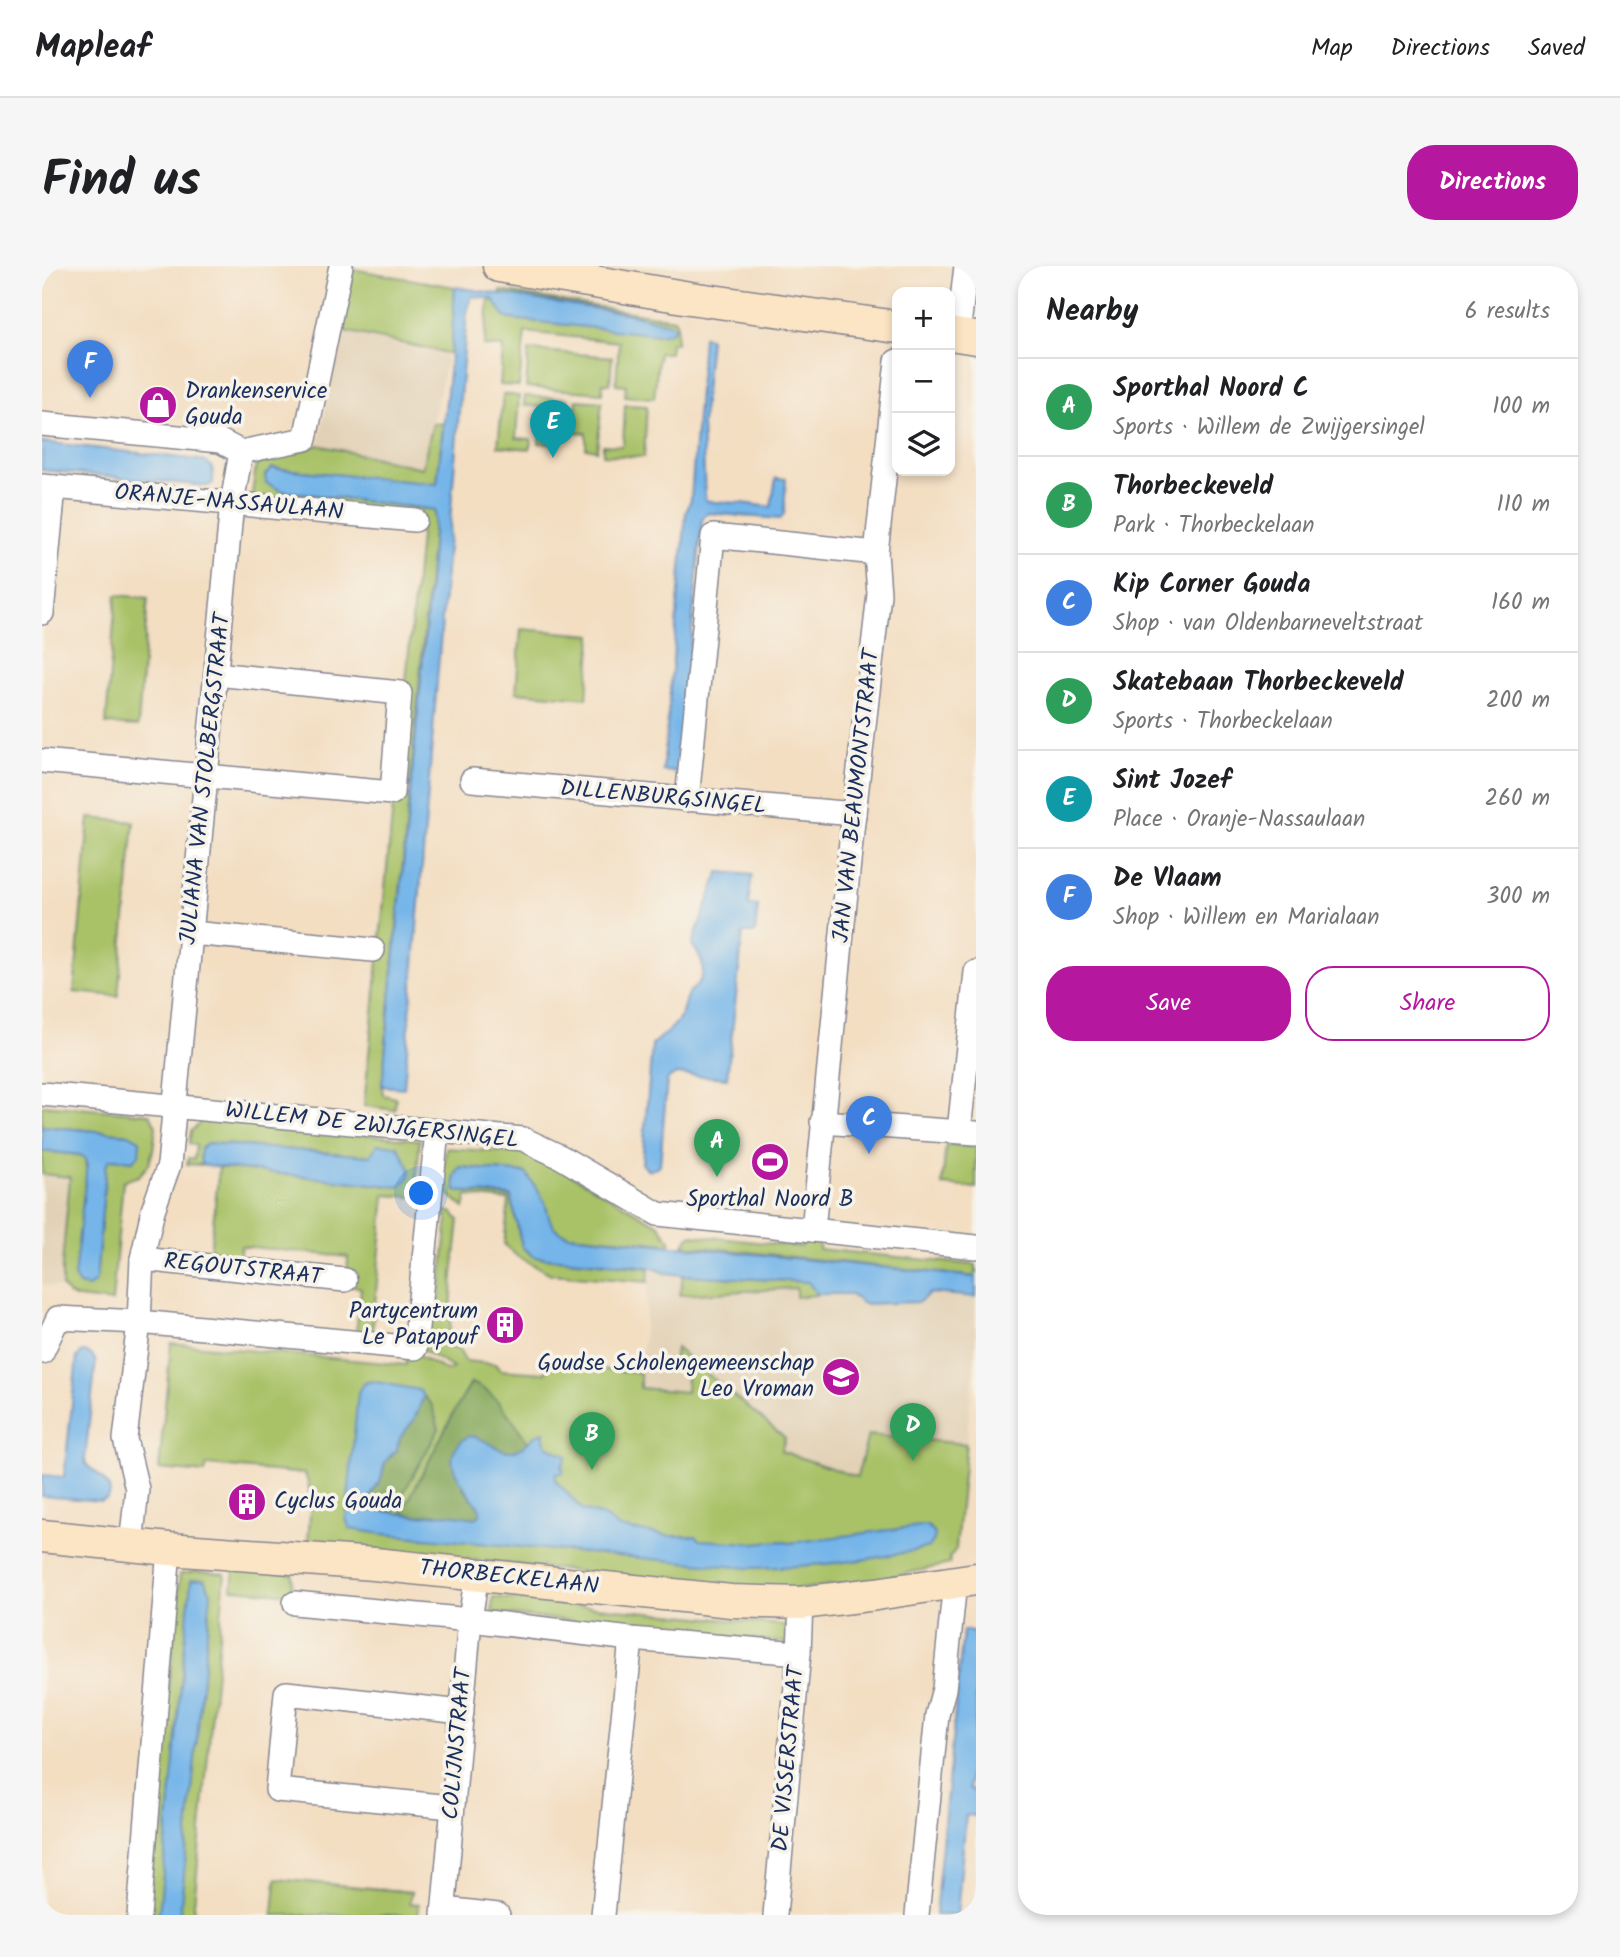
<!DOCTYPE html>
<meta charset="utf-8">
<style>
body{margin:0;font-family:Kalam,sans-serif;background:#f6f6f6;color:#202124}
.controls{position:absolute;right:21px;top:21px;display:grid;overflow:hidden;border-radius:14px;box-shadow:0 4px 10px #0003}
.controls button{width:63px;height:63px;display:grid;place-items:center;padding:0;border:0;border-bottom:2px solid #e0e0e0;background:#fff;color:#202124;font:35px sans-serif}
.you{position:absolute;left:380px;top:928px;width:24px;height:24px;margin:-18px;border:5px solid #fff;border-radius:50%;background:#1a73e8;box-shadow:0 0 0 10px #1a73e833}
.badge{display:grid;place-items:center;width:46px;height:46px;border-radius:50%;background:#b5179e;color:#fff;font-size:23px;font-weight:700}
.pin{position:absolute;translate:-50% -58px;filter:drop-shadow(0 2px 4px #0008)}
.pin::after{content:'';position:absolute;top:37px;width:24px;height:21px;background:inherit;clip-path:polygon(0 0,100% 0,50% 100%)}
.list{margin:0;padding:0;list-style:none}
h2{display:flex;justify-content:space-between;align-items:center;height:91px;margin:0;padding:0 28px;font-size:30px}
h2 small{font-size:23px;font-weight:400;color:#757577}
.list li{display:grid;grid-template-columns:46px 1fr auto;gap:21px;align-items:center;box-sizing:border-box;height:98px;padding:0 28px;border-top:2px solid #e0e0e0}
.list b{display:block;font-size:26px;white-space:nowrap}
.list p{margin:0;font-size:23px;white-space:nowrap;color:#757577}
.list em{font-size:23px;font-style:normal;color:#757577}
.actions{display:flex;gap:14px;padding:21px 28px}
.actions a{flex:1;padding:16px 0;border:2px solid #b5179e;border-radius:28px;text-align:center;font-size:24px;color:#b5179e}
.actions .main{background:#b5179e;color:#fff}
.icon{flex:none;width:38px;height:38px;fill:none;stroke:currentColor;stroke-width:2;stroke-linecap:round;stroke-linejoin:round}
.map{position:relative;flex:none;width:934px;height:1649px;overflow:hidden;border-radius:28px}
header{display:flex;align-items:center;gap:42px;box-sizing:border-box;height:98px;padding:0 35px;background:#fff;border-bottom:2px solid #e0e0e0}
header strong{font-size:33px}
nav{display:flex;gap:38px;margin-inline-start:auto;font-size:24px}
.intro{display:flex;align-items:center;justify-content:space-between;box-sizing:border-box;height:168px;padding:0 42px}
h1{margin:0;font-size:49px}
.button{padding:18px 32px;border-radius:28px;background:#b5179e;color:#fff;font-size:24px;font-weight:700}
main{display:flex;gap:42px;padding:0 42px}
aside{flex:1;background:#fff;border-radius:28px;box-shadow:0 4px 10px #0003}
.map>svg:first-child{display:block}
.built{fill:#e2d1b6}
.green{fill:#a9c267;stroke:#627862;stroke-width:2}
.forest{fill:#86a85c;stroke:#506c5d;stroke-width:2}
.water{fill:#75b5e9;stroke:#4872a4;stroke-width:2}
.lines{fill:none;stroke-linecap:round;stroke-linejoin:round}
.street-casing{stroke:#878690;stroke-width:26}
.secondary-casing{stroke:#878690;stroke-width:35}
.street{stroke:#fff;stroke-width:23}
.secondary{stroke:#fce5c4;stroke-width:32}
.labels{text-anchor:middle;dominant-baseline:central;stroke-width:7;stroke-linejoin:round;paint-order:stroke}
.poi-label{font-size:23px;fill:#1b2f5e;stroke:#f7f3e8;text-anchor:start}
.street-label{font-size:23px;fill:#1b2f5e;stroke:#f7f3e8}
</style>
<header>
<strong>Mapleaf</strong>
<nav><a>Map</a><a>Directions</a><a>Saved</a></nav>
</header>
<div class="intro"><h1>Find us</h1><a class="button">Directions</a></div>
<main>
<div class="map">
<svg width="934" height="1649" viewBox="0 0 934 1649">
<rect width="100%" height="100%" fill="#f7f3e8"/>
<filter id="ink" filterUnits="userSpaceOnUse"><feTurbulence type="fractalNoise" baseFrequency=".0143" numOctaves="2"/><feDisplacementMap in="SourceGraphic" scale="14" xChannelSelector="R" yChannelSelector="G"/><feConvolveMatrix kernelMatrix="1 2 1 2 8 2 1 2 1" color-interpolation-filters="sRGB"/></filter>
<filter id="wash" filterUnits="userSpaceOnUse"><feTurbulence type="fractalNoise" baseFrequency=".00686" numOctaves="4" result="noise"/><feDisplacementMap in="SourceGraphic" scale="28" xChannelSelector="R" yChannelSelector="G"/><feGaussianBlur stdDeviation="1.57" result="paint"/><feColorMatrix in="noise" values="0 0 0 0 0 0 0 0 0 0 0 0 0 0 0 0 0 1.4 0 .05"/><feComposite in="paint" operator="in"/></filter>
<g filter="url(#wash)">
<rect width="100%" height="100%" fill="#f3dec2"/>
<g class="built">
<polygon points="300,66 405,90 381,202 276,179"/>
<polygon points="0,908 28,911 20,999 20,1021 0,1019"/>
<polygon points="608,1001 624,1007 641,1009 767,1016 775,1028 807,1028 818,1033 888,1027 934,1031 934,1078 924,1178 826,1169 816,1211 739,1185 743,1172 634,1083 632,1096 646,1098 645,1127 597,1123"/>
</g>
<g class="green">
<polygon points="310,3 413,21 409,88 298,64"/>
<polygon points="459,25 632,53 635,58 634,77 629,77 628,87 617,87 612,132 583,130 584,119 574,118 577,76 483,66 477,120 458,119 461,81 442,80 447,35 451,33 463,51 629,58 588,48 458,28"/>
<polygon points="487,84 570,91 568,118 561,117 560,127 484,121"/>
<polygon points="461,128 477,130 474,172 489,173 488,183 456,180"/>
<polygon points="483,130 526,133 524,165 517,164 516,178 497,177 500,141 482,139"/>
<polygon points="535,134 560,136 555,184 544,182 544,167 534,166 534,161 532,160"/>
<polygon points="583,139 605,140 602,191 561,189 561,179 581,180"/>
<polygon points="391,157 401,158 395,218 230,202 223,209 240,225 393,244 368,521 354,519 380,250 209,235 214,199 276,179 380,202"/>
<polygon points="74,329 106,332 96,460 64,458"/>
<polygon points="479,363 550,369 545,432 474,426"/>
<polygon points="352,529 367,530 340,820 341,829 354,832 353,844 322,840"/>
<polygon points="47,552 92,556 76,730 32,726"/>
<polygon points="0,839 108,848 114,860 111,884 107,898 97,910 81,915 70,1036 36,1032 27,1029 20,1021 20,999 28,911 0,908 0,885 38,889 43,892 54,1015 64,900 67,894 73,893 91,895 87,868 0,860"/>
<polygon points="159,852 378,874 373,931 343,929 330,1070 314,1066 319,1022 309,1019 305,1008 306,991 199,980 196,998 167,996 177,901 357,921 328,890 166,877 158,891 160,899 145,898 146,892 152,893 154,879 147,878 149,865 157,858"/>
<polygon points="904,878 934,881 934,922 900,919"/>
<path d="M463,881L484,883L617,959L628,974V978L527,969C502,962 509,948 500,931C495,922 489,915 484,907L418,901C412,910 411,914 414,925L469,931L480,981L492,991L607,1002L606,1016L509,1008L476,991L462,978L467,934L425,930L422,942L399,922L404,882L461,886Z"/>
<path d="M397,945L410,946L417,954L411,1009L407,1081L417,1084L423,1095L453,1098L458,1104L503,1107L507,1100L516,1099L598,1107V1122L644,1126L646,1099L632,1096L634,1082L743,1172L739,1185L815,1211L826,1169L924,1178L914,1283L908,1291V1298L838,1313L735,1326L266,1277C267,1255 272,1229 263,1208L165,1199L163,1207L117,1203L129,1077L364,1099L365,1092L375,1089L405,1105L411,1102L379,1083L382,1064L396,1050L406,951L404,950L391,960Z"/>
<polygon points="651,969 759,981 761,974 777,975 777,983 934,999 934,1011 642,979 646,972"/>
<polygon points="641,1009 767,1016 775,1029 754,1031 754,1022 638,1029"/>
<polygon points="192,1303 251,1308 250,1328 190,1323"/>
<polygon points="154,1305 183,1308 151,1649 104,1649 138,1308"/>
<polygon points="451,1331 750,1360 748,1377 450,1347"/>
<polygon points="234,1613 370,1626 368,1637 377,1638 376,1649 231,1649"/>
</g>
<g class="forest">
<path d="M429,1117C455,1125 471,1156 486,1176C477,1187 466,1187 454,1181L421,1222L438,1243V1249L434,1252L394,1248L374,1250L360,1247L411,1148Z"/>
<polygon points="382,1130 390,1139 397,1163 351,1246 330,1243 326,1234 339,1213 343,1196 354,1184 359,1169 372,1154"/>
</g>
<g class="water">
<polygon points="413,21 588,48 629,58 633,61 629,66 618,69 468,53 463,51 451,33 430,30 425,46 362,822 340,820 382,382 393,244 240,225 224,217 223,209 230,202 395,218 409,88"/>
<polygon points="661,70 668,73 660,158 663,234 672,236 700,237 729,241 734,212 744,213 742,248 738,253 665,247 660,254 637,506 621,505 644,247 649,233"/>
<path d="M0,176L158,194C173,198 171,204 171,217L166,220L0,204Z"/>
<path d="M677,606L710,609L706,639L716,640L713,667H701L685,812L634,808L625,814L618,899L607,905L600,898L610,779C619,771 631,763 638,752C642,744 642,733 647,726C650,723 653,722 655,719C666,705 660,691 650,679Z"/>
<polygon points="0,860 87,868 98,874 97,889 90,895 73,893 67,894 64,900 54,1015 47,1021 37,1019 32,1011 45,899 44,893 38,889 0,885"/>
<polygon points="166,877 328,890 336,878 356,880 368,903 367,911 357,921 160,899 158,891 159,882"/>
<path d="M418,901L484,907C489,915 495,922 500,931C510,948 502,962 527,969L934,1011V1031L888,1027L877,1036L822,1038L807,1028H775L766,1016L641,1009L624,1007L608,1001L492,991L480,981L469,930L414,925C411,914 412,910 418,901Z"/>
<path d="M40,1086C47,1086 50,1088 54,1095L43,1193L44,1198C53,1207 68,1215 68,1228L65,1233L59,1235L0,1230V1209L22,1211L35,1091Z"/>
<path d="M329,1115L377,1124L382,1130L372,1154L359,1170L354,1184L343,1196L339,1213L326,1234L330,1243L374,1250L406,1248L434,1252L438,1249V1243C424,1221 390,1191 427,1170C444,1171 455,1186 469,1185C484,1184 488,1169 502,1166C500,1184 514,1183 525,1190L519,1201L522,1204L520,1207H514L513,1214L541,1244L561,1250L578,1262L628,1270H654L658,1274L709,1277L740,1275L747,1277L885,1259L893,1268L892,1274L887,1281C828,1296 767,1301 706,1302L340,1268L308,1263L304,1253L316,1127C318,1120 321,1117 329,1115Z"/>
<polygon points="162,1313 169,1327 138,1649 117,1649 149,1314"/>
<polygon points="921,1364 934,1367 934,1445 927,1524 934,1525 934,1550 924,1549 915,1649 893,1649"/>
</g>
</g>
<g filter="url(#ink)">
<g class="lines">
<defs>
<g id="street">
<polyline points="916,69 924,0"/>
<polyline points="0,158 178,175 199,186 263,173 299,0"/>
<polyline points="0,220 373,254"/>
<polyline points="0,347 12,221"/>
<polyline points="0,495 350,527 358,427 174,408"/>
<polyline points="430,514 812,548"/>
<polyline points="645,534 671,270 834,287"/>
<polyline points="149,667 331,684"/>
<polyline points="0,828 481,873 519,891 616,948 934,981"/>
<polyline points="780,856 934,867"/>
<polyline points="917,865 934,706"/>
<polyline points="771,964 810,565 837,328 834,287 855,95"/>
<polyline points="100,993 303,1014"/>
<polyline points="0,1086 16,1052 97,1056 373,1082 395,865"/>
<polyline points="89,1279 95,1223 83,1173 97,1056 100,993 111,944 127,899 190,237 199,186"/>
<polyline points="253,1337 428,1354 589,1373 757,1387"/>
<polyline points="410,1541 235,1524 244,1427 420,1446"/>
<polyline points="402,1643 456,1649"/>
<polyline points="97,1649 127,1283"/>
<polyline points="401,1649 428,1354 435,1308"/>
<polyline points="561,1649 589,1373"/>
<polyline points="733,1649 757,1387 759,1337"/>
<polyline points="875,1649 895,1449 902,1423 913,1316"/>
</g>
<g id="secondary">
<polyline points="457,0 648,32 855,61"/>
<polyline points="908,68 934,72"/>
<polyline points="0,1270 127,1283 332,1298 689,1335 759,1337 834,1328 934,1313"/>
</g>
</defs>
<use href="#street" class="street-casing"/>
<use href="#secondary" class="secondary-casing"/>
<use href="#street" class="street"/>
<use href="#secondary" class="secondary"/>
</g>
</g>
<defs>
<symbol id="shop-disc" viewBox="-11 -11 22 22"><circle r="9.5" fill="#b5179e" stroke="#f7f3e8"/><path d="M-5-2.5h2.3a2.7 3.5 0 0 1 5.4 0H5L5.5 6h-11ZM-1.5-2.5h3a1.5 2.3 0 0 0-3 0Z" fill="#fff"/></symbol>
<symbol id="stadium-disc" viewBox="-11 -11 22 22"><circle r="9.5" fill="#b5179e" stroke="#f7f3e8"/><path d="M0-5a6.5 5 0 1 0 0 10a6.5 5 0 1 0 0-10ZM-3.5-1.8h7v3.6h-7Z" fill="#fff"/></symbol>
<symbol id="building-disc" viewBox="-11 -11 22 22"><circle r="9.5" fill="#b5179e" stroke="#f7f3e8"/><path d="M-4-6H4V6H1V3H-1V6H-4ZM-2.5-4.3h1.7v1.8h-1.7ZM.8-4.3h1.7v1.8H.8ZM-2.5-1h1.7V.8h-1.7ZM.8-1h1.7V.8H.8Z" fill="#fff"/></symbol>
<symbol id="school-disc" viewBox="-11 -11 22 22"><circle r="9.5" fill="#b5179e" stroke="#f7f3e8"/><path d="M0-5L7-2L0 1L-7-2ZM-4 1L0 2.5L4 1V4Q0 6-4 4Z" fill="#fff"/></symbol>
</defs>
<g fill-rule="evenodd">
<use href="#shop-disc" x="94" y="117" width="44" height="44"/>
<use href="#stadium-disc" x="706" y="874" width="44" height="44"/>
<use href="#building-disc" x="441" y="1037" width="44" height="44"/>
<use href="#school-disc" x="777" y="1089" width="44" height="44"/>
<use href="#building-disc" x="183" y="1214" width="44" height="44"/>
</g>
<g class="labels">
<g class="poi-label">
<text x="143" y="126">Drankenservice<tspan x="143" dy="26">Gouda</tspan></text>
<text x="728" y="934" text-anchor="middle">Sporthal Noord B</text>
<text x="436" y="1046" text-anchor="end">Partycentrum<tspan x="436" dy="26">Le Patapouf</tspan></text>
<text x="772" y="1098" text-anchor="end">Goudse Scholengemeenschap<tspan x="772" dy="26">Leo Vroman</tspan></text>
<text x="232" y="1236">Cyclus Gouda</text>
</g>
<g class="street-label">
<text transform="translate(187 237) rotate(5)">ORANJE-NASSAULAAN</text>
<text transform="translate(164 513) rotate(-84)">JULIANA VAN STOLBERGSTRAAT</text>
<text transform="translate(815 530) rotate(-84)">JAN VAN BEAUMONTSTRAAT</text>
<text transform="translate(621 532) rotate(5)">DILLENBURGSINGEL</text>
<text transform="translate(330 860) rotate(6)">WILLEM DE ZWIJGERSINGEL</text>
<text transform="translate(201 1004) rotate(6)">REGOUTSTRAAT</text>
<text transform="translate(467 1312) rotate(6)">THORBECKELAAN</text>
<text transform="translate(416 1478) rotate(-85)">COLIJNSTRAAT</text>
<text transform="translate(747 1493) rotate(-85)">DE VISSERSTRAAT</text>
</g>
</g>
</svg>
<div class="controls">
<button>+</button>
<button>−</button>
<button><svg class="icon" aria-label="layers" viewBox="0 0 24 24"><path d="M12 4l9 5-9 5-9-5zM3 14l9 5 9-5"/></svg></button>
</div>
<div class="you"></div>
<div class="pin badge" style="left:675px;top:911px;background:#2e9e5b">A</div>
<div class="pin badge" style="left:550px;top:1204px;background:#2e9e5b">B</div>
<div class="pin badge" style="left:827px;top:888px;background:#3f7fe0">C</div>
<div class="pin badge" style="left:871px;top:1195px;background:#2e9e5b">D</div>
<div class="pin badge" style="left:511px;top:192px;background:#0f9aa8">E</div>
<div class="pin badge" style="left:48px;top:132px;background:#3f7fe0">F</div>
</div>
<aside>
<h2>Nearby<small>6 results</small></h2>
<ul class="list">
<li><span class="badge" style="background:#2e9e5b">A</span><div><b>Sporthal Noord C</b><p>Sports · Willem de Zwijgersingel</p></div><em>100 m</em></li>
<li><span class="badge" style="background:#2e9e5b">B</span><div><b>Thorbeckeveld</b><p>Park · Thorbeckelaan</p></div><em>110 m</em></li>
<li><span class="badge" style="background:#3f7fe0">C</span><div><b>Kip Corner Gouda</b><p>Shop · van Oldenbarneveltstraat</p></div><em>160 m</em></li>
<li><span class="badge" style="background:#2e9e5b">D</span><div><b>Skatebaan Thorbeckeveld</b><p>Sports · Thorbeckelaan</p></div><em>200 m</em></li>
<li><span class="badge" style="background:#0f9aa8">E</span><div><b>Sint Jozef</b><p>Place · Oranje-Nassaulaan</p></div><em>260 m</em></li>
<li><span class="badge" style="background:#3f7fe0">F</span><div><b>De Vlaam</b><p>Shop · Willem en Marialaan</p></div><em>300 m</em></li>
</ul>
<div class="actions"><a class="main">Save</a><a>Share</a></div>
</aside>
</main>
